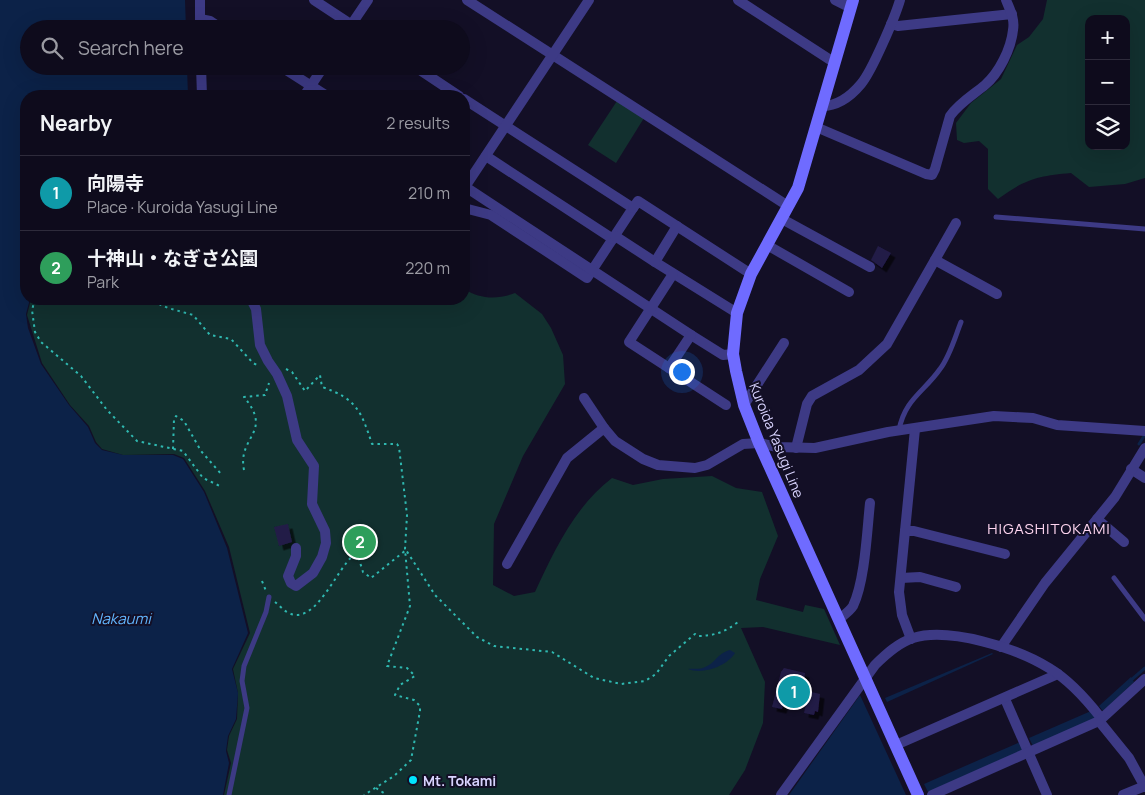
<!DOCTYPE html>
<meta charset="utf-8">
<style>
body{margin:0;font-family:Manrope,"Noto Sans JP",sans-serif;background:#1c1929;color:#f1f3f6}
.controls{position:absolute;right:15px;top:15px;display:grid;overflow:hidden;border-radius:10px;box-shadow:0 5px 20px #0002}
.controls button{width:45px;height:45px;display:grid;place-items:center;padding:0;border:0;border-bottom:1px solid #2e2b3b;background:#0e0b1c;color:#f1f3f6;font:25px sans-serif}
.you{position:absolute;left:681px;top:371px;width:18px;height:18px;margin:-12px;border:4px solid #fff;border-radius:50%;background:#1a73e8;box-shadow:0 0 0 8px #1a73e833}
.badge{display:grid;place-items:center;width:32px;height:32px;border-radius:50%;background:#00e5ff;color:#fff;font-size:16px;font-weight:700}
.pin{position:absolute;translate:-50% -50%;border:2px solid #fff;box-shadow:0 1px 5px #0006}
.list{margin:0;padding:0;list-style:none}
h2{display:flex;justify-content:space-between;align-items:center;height:65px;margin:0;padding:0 20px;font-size:21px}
h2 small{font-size:16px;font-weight:400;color:#9b9ba3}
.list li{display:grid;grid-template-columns:32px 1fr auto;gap:15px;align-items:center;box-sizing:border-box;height:75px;padding:0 20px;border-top:1px solid #2e2b3b}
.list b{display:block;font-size:19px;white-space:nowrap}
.list p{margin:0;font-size:16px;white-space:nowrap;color:#9b9ba3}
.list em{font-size:16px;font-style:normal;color:#9b9ba3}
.icon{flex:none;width:28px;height:28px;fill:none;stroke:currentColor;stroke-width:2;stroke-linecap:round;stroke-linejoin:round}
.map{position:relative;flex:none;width:1145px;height:795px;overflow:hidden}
.search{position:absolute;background:#0e0b1c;box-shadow:0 5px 20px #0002;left:20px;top:20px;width:450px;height:55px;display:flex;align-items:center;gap:12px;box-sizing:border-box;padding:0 18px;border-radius:28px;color:#9b9ba3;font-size:19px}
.panel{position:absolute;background:#0e0b1c;box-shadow:0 5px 20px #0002;left:20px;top:90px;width:450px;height:215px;border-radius:20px}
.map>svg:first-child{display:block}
.green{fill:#12302f;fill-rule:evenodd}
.water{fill:#0c2248}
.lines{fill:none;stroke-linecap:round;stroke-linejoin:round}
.stream{stroke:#0c2248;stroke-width:3}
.building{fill:#241b47;filter:url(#shadow)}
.path{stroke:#2fb8b0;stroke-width:2;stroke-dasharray:2.5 4;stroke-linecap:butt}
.service{stroke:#3d3a85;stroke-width:5}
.minor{stroke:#3d3a85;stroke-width:10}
.secondary{stroke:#6f6bff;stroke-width:12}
.poi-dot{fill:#00e5ff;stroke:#130f26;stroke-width:2}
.labels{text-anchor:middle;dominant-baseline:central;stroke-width:4;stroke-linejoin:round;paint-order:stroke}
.street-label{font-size:14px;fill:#d9d4ff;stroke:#130f26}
.poi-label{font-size:14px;font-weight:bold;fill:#d9d4ff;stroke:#130f26;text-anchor:start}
.neighbourhood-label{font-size:15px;letter-spacing:1px;fill:#ffd6f0;stroke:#130f26}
.water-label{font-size:15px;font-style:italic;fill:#62b6ff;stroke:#130f26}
</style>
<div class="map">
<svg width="1145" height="795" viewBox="0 0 1145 795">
<defs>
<filter id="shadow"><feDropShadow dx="4.5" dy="4.5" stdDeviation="0" flood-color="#0009"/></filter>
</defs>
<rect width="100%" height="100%" fill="#130f26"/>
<g class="green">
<path d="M1047,0H1145V178L1125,184L1089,187L1071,173C1038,176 1025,179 998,199L988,189V149L979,141L964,143L957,140L956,123L971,103L1001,79L1017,45L1029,37L1043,19ZM1089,19H1126V146H1089Z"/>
<polygon points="617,101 644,118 616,163 588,145"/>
<path d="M464,289C480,299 497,300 515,293L542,314L551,328L563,355L565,384L523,456L494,524L493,585L514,596L535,592C554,551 575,506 612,478L633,485L663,479L712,476L736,488L762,492L778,536L760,579L756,600L803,612L805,605L824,609L840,645L763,627L741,628L765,682L763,723L745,770L729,795H224L231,763L227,750L229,736L237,719L238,693L233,669L250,633L229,547L205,491L184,458L174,454L123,455L102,449L96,442L89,426L70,405L42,363L27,315L31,299H464Z"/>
</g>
<g class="water">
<polygon points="0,0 185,0 186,29 29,29 29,66 187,66 188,96 26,96 26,299 30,299 26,314 28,328 41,364 69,405 88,427 95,443 102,450 123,455 173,455 183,459 204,492 227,548 248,633 232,669 238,693 236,719 228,736 226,751 229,763 223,795 0,795"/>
<path d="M730,650L735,653C727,666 703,675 688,669C694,668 699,670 705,667C716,663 716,654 730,650Z"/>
<polygon points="992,653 993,654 887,702 885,698"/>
<polygon points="1131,677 1134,682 1103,711 1099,706"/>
<polygon points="860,695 906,795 789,795"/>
<polygon points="1091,711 1096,718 1033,746 1029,738"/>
<polygon points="1020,742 1024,750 928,792 924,784"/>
</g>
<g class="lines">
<g class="stream">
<polyline points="1139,444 1144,436"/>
<polyline points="1130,681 1145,668"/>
</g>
</g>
<g class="building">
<polygon points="878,246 891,253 882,268 871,260"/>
<polygon points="288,524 292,542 279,546 274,527"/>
<polygon points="784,668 805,673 803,690 820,694 818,712 815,711 814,715 804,713 806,703 785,698 782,709 772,707 781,672"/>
</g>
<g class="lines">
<g class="path">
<polyline points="35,299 32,310 35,332 41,342 81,376 107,410 137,441 183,451 203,478 222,487"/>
<polyline points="155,299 159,304 168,308 193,315 210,335 231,339 253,363 259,366"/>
<path d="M286,369L292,372L305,391L320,375L322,387C357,399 361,411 372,444H397L399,447L407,515L405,549L410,606L387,666L407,668L415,676L400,685L395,695L414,700L420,706V711L411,760L394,776L364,795"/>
<polyline points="173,449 174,419 176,416 184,421 201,451 222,475"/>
<path d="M244,470C237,436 274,433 244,397L265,395L269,383"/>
<polyline points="262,581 266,591"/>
<path d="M275,602C279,605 283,610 287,612C315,629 337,567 354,555L358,556L363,572L371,578L406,550L435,595L477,637L494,646L552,652L594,678L621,684L645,681L656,674L669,656L695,634L697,636C714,636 725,632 738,622"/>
<polyline points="376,788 387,795"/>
</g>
<g class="service">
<polyline points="996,217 1145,229"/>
<path d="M899,430C905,399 924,392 940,369C950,356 955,337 961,322"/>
<polyline points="1114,578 1145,619"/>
<polyline points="229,795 247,708 242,681 244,666 266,612 269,597"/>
</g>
<g class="minor">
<polyline points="200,0 200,29"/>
<polyline points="314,0 358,29"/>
<polyline points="467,0 788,206"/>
<polyline points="738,0 835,63"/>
<polyline points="835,0 851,8"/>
<polyline points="200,19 210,21 222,29"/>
<polyline points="891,24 898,26 1012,14"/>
<polyline points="349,28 368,0"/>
<polyline points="201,66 202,96"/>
<polyline points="280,66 327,96"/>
<polyline points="414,66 459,96"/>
<polyline points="304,96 324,66"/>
<polyline points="464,99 633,208 587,278 491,215 464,208"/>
<path d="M822,106C838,106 851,96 861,84C872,71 895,17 900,0"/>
<path d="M816,127L926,174L932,175L935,169L950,116C959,103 973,95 985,85C999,73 1011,49 1013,30C1015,19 1010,10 1006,0"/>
<polyline points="486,156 613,239"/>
<polyline points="464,186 691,335 723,355 733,354"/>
<polyline points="465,187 589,0"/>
<polyline points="633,208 638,201 751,274"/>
<polyline points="782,219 870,267"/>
<polyline points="677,226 655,262 737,313"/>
<polyline points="615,236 655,262"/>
<polyline points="767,245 849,292"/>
<polyline points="935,260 997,294"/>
<polyline points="673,274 629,342 726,405"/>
<polyline points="251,299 256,309 260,345 268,361 277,374 287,396 297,440 314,466 312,504 325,531 326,543 322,557 313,573 296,586 291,583 288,576 296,556 296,548"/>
<polyline points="669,368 691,335"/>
<polyline points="584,398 604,428"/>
<polyline points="744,405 784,343"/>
<polyline points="796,448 807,404 812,396 859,370 887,344 956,223"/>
<polyline points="1131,469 1145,478"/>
<polyline points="1097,519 1124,542"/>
<polyline points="905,531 914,531 1005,554"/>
<polyline points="507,564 567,458 604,428 615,441 643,459 658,465 695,468 707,465 743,444 759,443 777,447 815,448 888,432 994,416 1033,418 1057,425 1145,431"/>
<polyline points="901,578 920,577 956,587"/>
<path d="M839,619C844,615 850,611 853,606C865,581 867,531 870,503"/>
<polyline points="911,639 902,615 899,592 915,429"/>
<polyline points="1001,647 1045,583 1115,497 1145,448"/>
<polyline points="1005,699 1047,795"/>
<polyline points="1099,721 1129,758 1145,787"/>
<polyline points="896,745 1058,674"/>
<path d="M781,795L875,665C886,654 898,643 913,638C949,627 1017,648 1049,668C1069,680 1087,700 1101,718"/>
<polyline points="932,795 1099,721 1145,679"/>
<polyline points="1123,795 1145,786"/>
</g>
<polyline class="secondary" points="853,0 798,188 751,274 737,313 733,354 736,371 744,405 759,443 918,795"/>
</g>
<circle class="poi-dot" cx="413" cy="780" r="5"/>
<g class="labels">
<g class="street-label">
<text transform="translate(777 440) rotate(68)">Kuroida Yasugi Line</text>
</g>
<g class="poi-label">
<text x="423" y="780">Mt. Tokami</text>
</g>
<g class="neighbourhood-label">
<text x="1049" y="528">HIGASHITOKAMI</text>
</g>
<g class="water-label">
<text x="121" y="618">Nakaumi</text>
</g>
</g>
</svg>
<div class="controls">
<button>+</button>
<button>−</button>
<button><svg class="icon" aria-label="layers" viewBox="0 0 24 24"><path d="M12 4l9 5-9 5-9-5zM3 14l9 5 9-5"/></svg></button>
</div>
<div class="you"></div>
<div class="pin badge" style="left:794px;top:692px;background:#0f9aa8">1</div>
<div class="pin badge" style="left:360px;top:542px;background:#2e9e5b">2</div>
<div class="search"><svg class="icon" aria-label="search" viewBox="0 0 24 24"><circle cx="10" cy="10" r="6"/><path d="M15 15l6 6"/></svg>Search here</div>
<section class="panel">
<h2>Nearby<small>2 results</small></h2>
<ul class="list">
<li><span class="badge" style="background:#0f9aa8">1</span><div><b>向陽寺</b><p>Place · Kuroida Yasugi Line</p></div><em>210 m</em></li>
<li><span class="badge" style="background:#2e9e5b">2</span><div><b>十神山・なぎさ公園</b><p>Park</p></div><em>220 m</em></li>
</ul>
</section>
</div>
